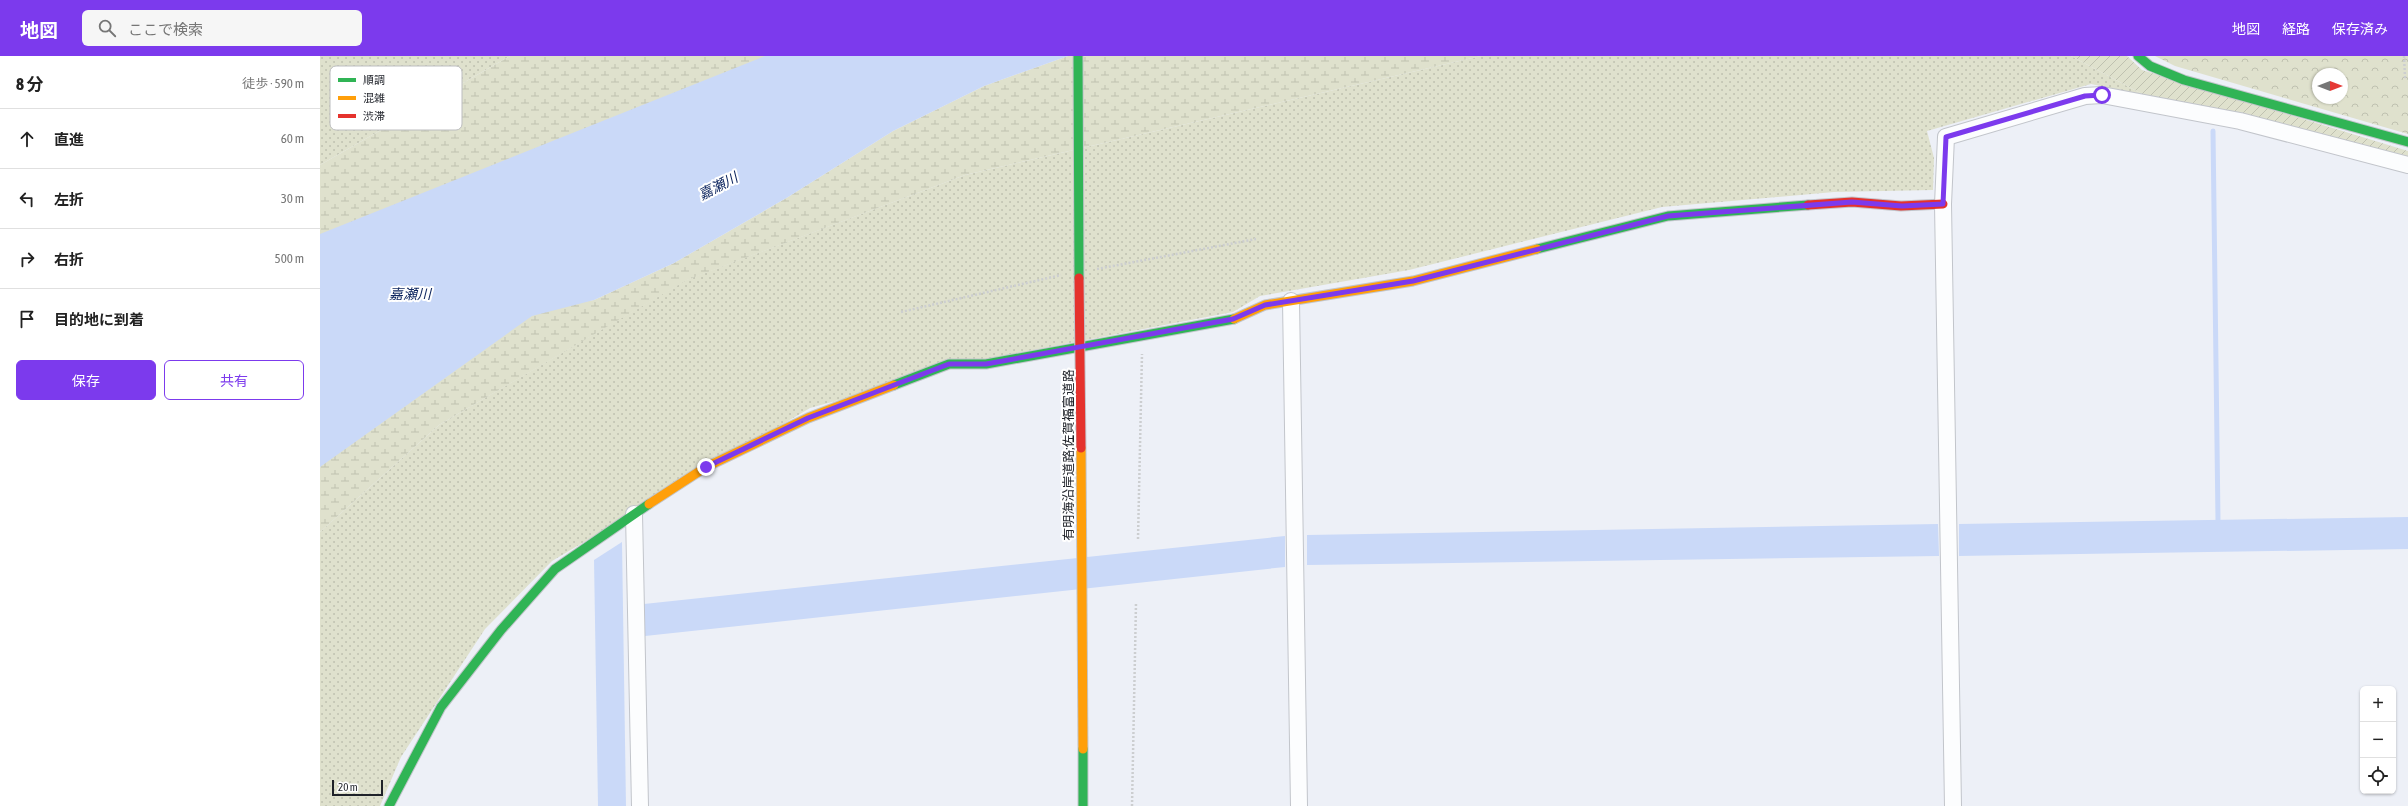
<!DOCTYPE html>
<html lang="ja">
<meta charset="utf-8">
<style>
body{margin:0;font-family:"Asap Condensed","Noto Sans JP",sans-serif;background:#f6f6f6;color:#222}
.controls{position:absolute;right:12px;bottom:12px;display:grid;overflow:hidden;border-radius:6px;box-shadow:0 1px 3px #0004}
.controls button{width:36px;height:36px;display:grid;place-items:center;padding:0;border:0;border-bottom:1px solid #e0e0e0;background:#fff;color:#222;font:20px sans-serif}
.compass{position:absolute;left:1992px;top:12px;width:36px;height:36px;border-radius:50%;background:#fff;box-shadow:0 1px 3px #0004;rotate:90deg}
.scale{position:absolute;left:12px;bottom:10px;width:51px;box-sizing:border-box;padding-left:4px;border:2px solid #1f2229;border-top:0;font-size:11px;line-height:14px;white-space:nowrap;color:#1f2229;-webkit-text-stroke:3px #fff;paint-order:stroke}
.stop{position:absolute;width:12px;height:12px;margin:-9px;border:3px solid #7c3aed;border-radius:50%;background:#fff}
.stop.end{background:#7c3aed;border-color:#fff;box-shadow:0 1px 4px #0008}
.list{margin:0;padding:0;list-style:none}
h2{display:flex;justify-content:space-between;align-items:center;height:52px;margin:0;padding:0 16px;font-size:17px}
h2 small{font-size:13px;font-weight:400;color:#767676}
.list li{display:grid;grid-template-columns:26px 1fr auto;gap:12px;align-items:center;box-sizing:border-box;height:60px;padding:0 16px;border-top:1px solid #e0e0e0}
.list b{display:block;font-size:15px;white-space:nowrap}
.list em{font-size:13px;font-style:normal;color:#767676}
.actions{display:flex;gap:8px;padding:12px 16px}
.actions a{flex:1;padding:9px 0;border:1px solid #7c3aed;border-radius:6px;text-align:center;font-size:14px;color:#7c3aed}
.actions .main{background:#7c3aed;color:#fff}
.icon{flex:none;width:22px;height:22px;fill:none;stroke:currentColor;stroke-width:2;stroke-linecap:round;stroke-linejoin:round}
.map{position:relative;flex:none;width:2088px;height:750px;overflow:hidden}
header{display:flex;align-items:center;gap:24px;box-sizing:border-box;height:56px;padding:0 20px;background:#7c3aed;color:#fff}
header strong{font-size:19px}
nav{display:flex;gap:22px;margin-inline-start:auto;font-size:14px}
.search{width:280px;height:36px;background:#f6f6f6;display:flex;align-items:center;gap:10px;box-sizing:border-box;padding:0 14px;border-radius:6px;color:#767676;font-size:15px}
main{display:flex}
aside{flex:1;background:#fff}
.map>svg:first-child{display:block}
.grass{fill:url(#grass-dots)}
.wetland{fill:url(#wetland-marsh)}
.park{fill:url(#park-crowns);fill-rule:evenodd}
.garden{fill:url(#garden-furrows)}
.water{fill:#cad9f8}
.lines{fill:none;stroke-linecap:round;stroke-linejoin:round}
.stream{stroke:#cad9f8;stroke-width:5}
.street-casing{stroke:#c2c5cb;stroke-width:18}
.fast-casing{stroke:#c2c5cb;stroke-width:11}
.slow-casing{stroke:#c2c5cb;stroke-width:11}
.jam-casing{stroke:#c2c5cb;stroke-width:11}
.path{stroke:#ccced0;stroke-width:2.5;stroke-dasharray:2 2;stroke-linecap:butt}
.street{stroke:#fcfdfe;stroke-width:16}
.fast{stroke:#30b455;stroke-width:9}
.slow{stroke:#ff9f0a;stroke-width:9}
.jam{stroke:#e5322d;stroke-width:9}
.fast-bridge-casing{stroke:#c2c5cb;stroke-width:11;stroke-linecap:butt}
.slow-bridge-casing{stroke:#c2c5cb;stroke-width:11;stroke-linecap:butt}
.jam-bridge-casing{stroke:#c2c5cb;stroke-width:11;stroke-linecap:butt}
.fast-bridge{stroke:#30b455;stroke-width:9}
.slow-bridge{stroke:#ff9f0a;stroke-width:9}
.jam-bridge{stroke:#e5322d;stroke-width:9}
.route{stroke:#7c3aed;stroke-width:5}
.labels{text-anchor:middle;dominant-baseline:central;stroke-width:4;stroke-linejoin:round;paint-order:stroke}
.street-label{font-size:13px;fill:#1f2229;stroke:#fff}
.water-label{font-size:14px;font-style:italic;fill:#0f2760;stroke:#fff}
.key{fill:#fff;stroke:#bcbdbf;stroke-width:1}
.key-label{font-size:11px;fill:#1f2229}
</style>
<header>
<strong>地図</strong>
<div class="search"><svg class="icon" aria-label="search" viewBox="0 0 24 24"><circle cx="10" cy="10" r="6"/><path d="M15 15l6 6"/></svg>ここで検索</div>
<nav><a>地図</a><a>経路</a><a>保存済み</a></nav>
</header>
<main>
<aside>
<h2>8 分<small>徒歩 · 590 m</small></h2>
<ul class="list">
<li><svg class="icon" aria-label="ahead" viewBox="0 0 24 24"><path d="M12 20V5M6 11l6-6 6 6"/></svg><div><b>直進</b></div><em>60 m</em></li>
<li><svg class="icon" aria-label="left" viewBox="0 0 24 24"><path d="M17 20v-9H6M10 6l-5 5 5 5"/></svg><div><b>左折</b></div><em>30 m</em></li>
<li><svg class="icon" aria-label="right" viewBox="0 0 24 24"><path d="M7 20v-9h11M14 6l5 5-5 5"/></svg><div><b>右折</b></div><em>500 m</em></li>
<li><svg class="icon" aria-label="arrive" viewBox="0 0 24 24"><path d="M6 21V4h12l-3 4 3 4H6"/></svg><div><b>目的地に到着</b></div></li>
</ul>
<div class="actions"><a class="main">保存</a><a>共有</a></div>
</aside>
<div class="map">
<svg width="2088" height="750" viewBox="0 0 2088 750">
<defs>
<pattern id="grass-dots" width="8" height="8" patternUnits="userSpaceOnUse"><rect width="8" height="8" fill="#dfe1cd"/><path d="M2 2h.1M6 6h.1" fill="none" stroke="#bfc1b0" stroke-width="1.8" stroke-linecap="round"/></pattern>
<pattern id="wetland-marsh" width="20" height="14" patternUnits="userSpaceOnUse"><rect width="20" height="14" fill="#dfe1cd"/><path d="M1 5h8M5 5V1M11 12h8M15 12V8" fill="none" stroke="#bfc1b0"/></pattern>
<pattern id="park-crowns" width="20" height="18" patternUnits="userSpaceOnUse"><rect width="20" height="18" fill="#dfe1cd"/><path d="M2 6a3 3 0 1 1 6 0M12 15a3 3 0 1 1 6 0" fill="none" stroke="#bfc1b0"/></pattern>
<pattern id="garden-furrows" width="10" height="10" patternUnits="userSpaceOnUse"><rect width="10" height="10" fill="#dfe1cd"/><path d="M-1 1l2-2M0 10L10 0M9 11l2-2" fill="none" stroke="#bfc1b0"/></pattern>
</defs>
<rect width="100%" height="100%" fill="#edf0f7"/>
<g class="grass">
<polygon points="0,0 190,0 0,109"/>
<polygon points="1161,0 1751,0 1824,39 1771,28 1607,75 1614,102 1613,134 1514,136 1342,151 1089,214 940,240 913,256 671,302 490,352 232,505 165,573 81,701 60,750 0,750 0,476 119,369 366,224 645,119"/>
</g>
<g class="wetland">
<polygon points="190,0 474,0 0,190 0,109"/>
<polygon points="748,0 1161,0 645,119 367,224 119,369 0,476 0,325 145,266 274,244 354,207 468,141 573,75 664,30"/>
</g>
<path class="park" d="M1835,0H2088V78L1855,10ZM1998,18H2022V42H1998Z"/>
<polygon class="garden" points="1751,0 1807,0 1822,14 2088,95 2088,105 1916,58 1824,39"/>
<g class="water">
<polygon points="445,0 748,0 664,30 573,75 468,141 354,207 274,244 212,260 0,411 0,178"/>
<polygon points="2088,461 2088,493 1639,500 1639,468"/>
<polygon points="1618,468 1619,500 987,509 987,479"/>
<polygon points="965,480 965,511 325,580 324,548"/>
<polygon points="302,486 306,750 278,750 274,504"/>
</g>
<g class="lines">
<polyline class="stream" points="1893,75 1898,464"/>
<defs>
<g id="street">
<polyline points="971,245 979,750"/>
<polyline points="314,458 320,750"/>
<polyline points="1633,750 1623,148 1626,81 1765,40 1782,39 1920,65 2088,109"/>
</g>
<g id="fast">
<polyline points="1818,0 1830,10 1864,24 2088,86"/>
<polyline points="1217,193 1348,160 1488,149"/>
<polyline points="574,329 629,308 666,308 914,263"/>
<polyline points="69,750 121,651 181,574 235,513 329,448"/>
</g>
<g id="slow">
<polyline points="914,263 945,249 1093,225 1217,193"/>
<polyline points="329,448 386,411 488,362 574,329"/>
</g>
<polyline id="jam" points="1488,149 1532,146 1581,150 1623,148"/>
</defs>
<use href="#street" class="street-casing"/>
<use href="#fast" class="fast-casing"/>
<use href="#slow" class="slow-casing"/>
<use href="#jam" class="jam-casing"/>
<g class="path">
<polyline points="2084,0 2085,21 2088,22"/>
<polyline points="777,213 936,183"/>
<polyline points="581,256 741,219"/>
<polyline points="818,483 822,298"/>
<polyline points="812,750 816,547"/>
</g>
<use href="#street" class="street"/>
<use href="#fast" class="fast"/>
<use href="#slow" class="slow"/>
<use href="#jam" class="jam"/>
<defs>
<g id="fast-bridge">
<polyline points="758,0 759,222"/>
<polyline points="763,693 763,750"/>
</g>
<polyline id="slow-bridge" points="761,392 763,693"/>
<polyline id="jam-bridge" points="759,222 761,392"/>
</defs>
<use href="#fast-bridge" class="fast-bridge-casing"/>
<use href="#slow-bridge" class="slow-bridge-casing"/>
<use href="#jam-bridge" class="jam-bridge-casing"/>
<use href="#fast-bridge" class="fast-bridge"/>
<use href="#slow-bridge" class="slow-bridge"/>
<use href="#jam-bridge" class="jam-bridge"/>
</g>
<g class="lines">
<polyline class="route" points="386,411 488,362 629,308 666,308 913,263 945,249 1093,225 1348,160 1532,146 1582,150 1623,148 1626,81 1765,40 1782,39"/>
</g>
<g class="labels">
<g class="street-label">
<text transform="translate(748 399) rotate(-90)">有明海沿岸道路;佐賀福富道路</text>
</g>
<g class="water-label">
<text transform="translate(398 130) rotate(-28)">嘉瀬川</text>
<text x="90" y="238">嘉瀬川</text>
</g>
</g>
<rect x="10" y="10" width="132" height="64" rx="6" class="key"/>
<rect x="18" y="22" width="18" height="4" fill="#30b455"/>
<rect x="18" y="40" width="18" height="4" fill="#ff9f0a"/>
<rect x="18" y="58" width="18" height="4" fill="#e5322d"/>
<g class="key-label">
<text x="43" y="28">順調</text>
<text x="43" y="46">混雑</text>
<text x="43" y="64">渋滞</text>
</g>
</svg>
<div class="controls">
<button>+</button>
<button>−</button>
<button><svg class="icon" aria-label="locate" viewBox="0 0 24 24"><circle cx="12" cy="12" r="6"/><path d="M12 2v4M12 18v4M2 12h4M18 12h4"/></svg></button>
</div>
<svg class="compass" viewBox="-18 -18 36 36"><path d="M0-13l5 13h-10z" fill="#e53935"/><path d="M0 13l5-13h-10z" fill="#767676"/></svg>
<div class="scale">20 m</div>
<div class="stop" style="left:1782px;top:39px"></div>
<div class="stop end" style="left:386px;top:411px"></div>
</div>
</main>
